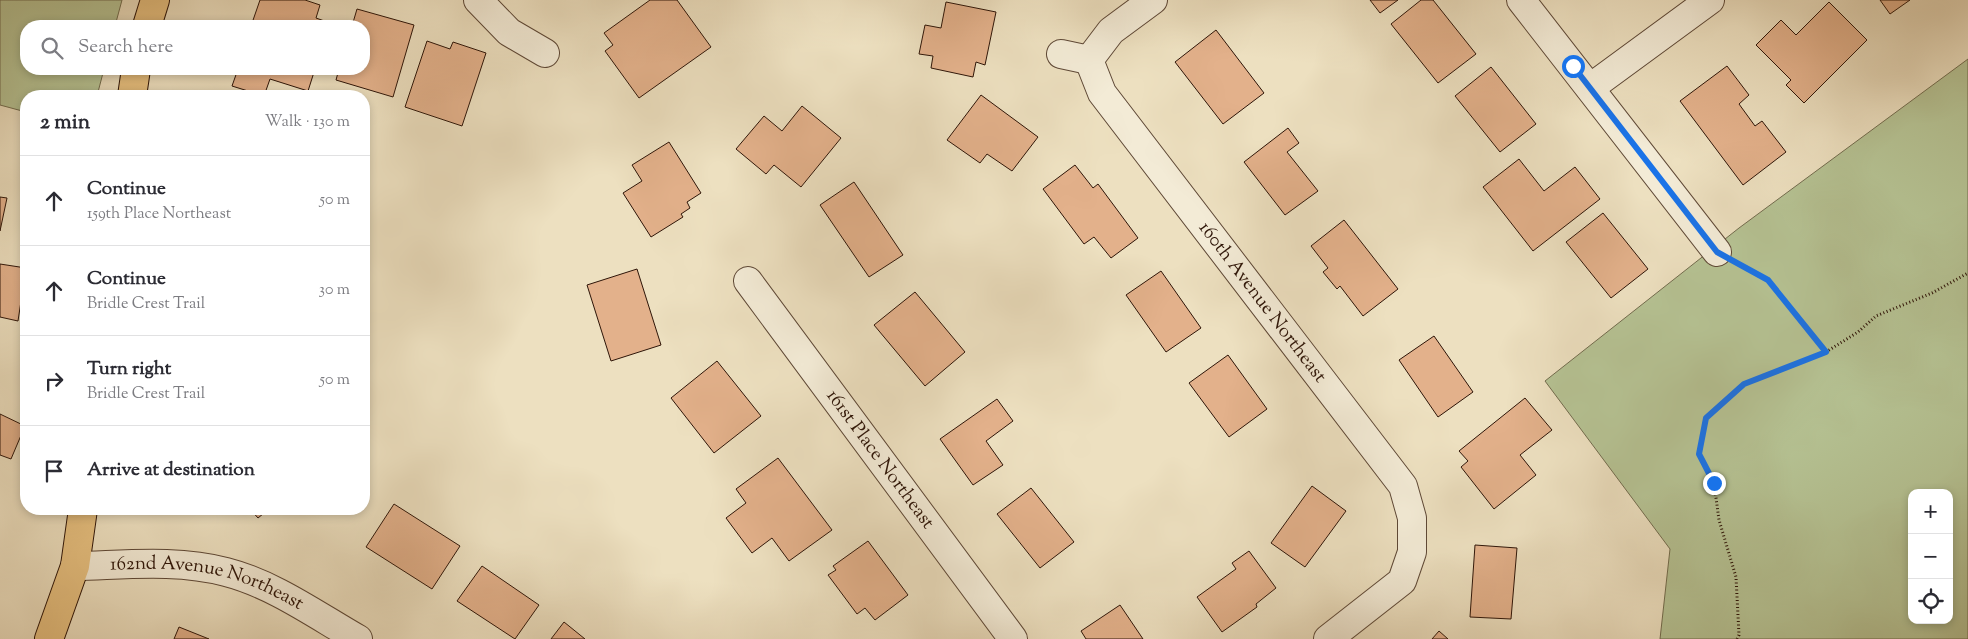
<!DOCTYPE html>
<meta charset="utf-8">
<style>
body{margin:0;font-family:"Sorts Mill Goudy",serif;background:#f7f7f7;color:#2b2b33}
.controls{position:absolute;right:15px;bottom:15px;display:grid;overflow:hidden;border-radius:10px;box-shadow:0 2px 8px #0003}
.controls button{width:45px;height:45px;display:grid;place-items:center;padding:0;border:0;border-bottom:1px solid #e1e1e2;background:#fff;color:#2b2b33;font:25px sans-serif}
.stop{position:absolute;width:15px;height:15px;margin:-11px;border:4px solid #1a73e8;border-radius:50%;background:#fff}
.stop.end{background:#1a73e8;border-color:#fff;box-shadow:0 1px 5px #0008}
.list{margin:0;padding:0;list-style:none}
h2{display:flex;justify-content:space-between;align-items:center;height:65px;margin:0;padding:0 20px;font-size:21px}
h2 small{font-size:16px;font-weight:400;color:#7c7c81}
.list li{display:grid;grid-template-columns:32px 1fr auto;gap:15px;align-items:center;box-sizing:border-box;height:90px;padding:0 20px;border-top:1px solid #e1e1e2}
.list b{display:block;font-size:19px;white-space:nowrap}
.list p{margin:0;font-size:16px;white-space:nowrap;color:#7c7c81}
.list em{font-size:16px;font-style:normal;color:#7c7c81}
.icon{flex:none;width:28px;height:28px;fill:none;stroke:currentColor;stroke-width:2;stroke-linecap:round;stroke-linejoin:round}
.map{position:relative;flex:none;width:1968px;height:639px;overflow:hidden}
.search{position:absolute;background:#fff;box-shadow:0 2px 8px #0003;left:20px;top:20px;width:350px;height:55px;display:flex;align-items:center;gap:12px;box-sizing:border-box;padding:0 18px;border-radius:20px;color:#7c7c81;font-size:19px}
.panel{position:absolute;background:#fff;box-shadow:0 2px 8px #0003;left:20px;top:90px;width:350px;height:425px;border-radius:20px}
.map>svg:first-child{display:block}
.green{fill:#b6c394;stroke:#726c4e;fill-rule:evenodd}
.building{fill:#e3b18b;stroke:#2e1508}
.lines{fill:none;stroke-linecap:round;stroke-linejoin:round}
.minor-casing{stroke:#5e4836;stroke-width:30}
.major-casing{stroke:#2e1508;stroke-width:30}
.path{stroke:#2e1508;stroke-width:3;stroke-dasharray:1 2.5;stroke-linecap:butt}
.minor{stroke:#f3ebd6;stroke-width:28}
.major{stroke:#e6c080;stroke-width:28}
.route{stroke:#1a73e8;stroke-width:6}
.labels{text-anchor:middle;dominant-baseline:central;stroke-width:4;stroke-linejoin:round;paint-order:stroke}
.street-label{font-size:19px;fill:#2e1508;stroke:#f3ebd6}
</style>
<div class="map">
<svg width="1968" height="639" viewBox="0 0 1968 639">
<rect width="100%" height="100%" fill="#ede0c0"/>
<filter id="stains"><feTurbulence type="fractalNoise" baseFrequency=".004" numOctaves="4"/><feColorMatrix values="0 0 0 0 .2 0 0 0 0 .09 0 0 0 0 .02 0 0 0 .5 -.17"/></filter>
<radialGradient id="worn" r=".72"><stop offset=".6" stop-color="#630" stop-opacity="0"/><stop offset="1" stop-color="#630" stop-opacity=".3"/></radialGradient>
<g class="green">
<polygon points="0,0 122,0 115,26 26,26 26,69 104,69 97,96 26,96 26,112 0,105"/>
<path d="M1968,59V639H1660L1670,549L1545,381L1739,228ZM1912,493H1949V620H1912Z"/>
</g>
<g class="building">
<polygon points="260,0 305,0 320,5 316,18 330,23 329,26 251,26"/>
<polygon points="650,0 677,0 711,47 639,98 605,51 613,45 604,33"/>
<polygon points="1370,0 1398,0 1380,13"/>
<polygon points="1421,0 1433,0 1476,54 1438,83 1391,24"/>
<polygon points="1880,0 1910,0 1890,14"/>
<polygon points="946,2 996,12 985,65 976,62 973,77 931,68 933,56 919,54 925,25 941,28"/>
<polygon points="1829,2 1867,40 1804,103 1786,85 1791,80 1756,45 1781,20 1796,35"/>
<polygon points="357,9 414,25 393,97 336,80 339,69 364,69 364,26 352,26"/>
<polygon points="1216,30 1264,93 1223,124 1175,62"/>
<polygon points="427,41 450,49 453,42 486,53 462,126 405,107"/>
<polygon points="1727,66 1749,95 1739,104 1755,126 1762,121 1786,152 1743,185 1680,101"/>
<polygon points="1491,67 1536,124 1500,152 1455,96"/>
<polygon points="238,69 315,69 308,91 270,79 264,96 232,86"/>
<polygon points="981,95 1038,137 1012,171 987,154 980,163 947,140"/>
<polygon points="802,106 841,138 801,187 774,165 766,174 736,149 764,116 782,131"/>
<polygon points="1288,128 1299,143 1287,152 1318,191 1285,215 1244,162"/>
<polygon points="669,142 701,193 687,202 690,208 681,214 683,217 651,237 623,193 642,181 632,165"/>
<polygon points="1519,159 1544,191 1575,167 1600,199 1533,251 1483,187"/>
<polygon points="1075,165 1093,188 1098,184 1138,238 1111,258 1094,237 1084,244 1043,189"/>
<polygon points="854,182 903,255 869,277 820,205"/>
<polygon points="0,197 7,198 0,231"/>
<polygon points="1603,213 1648,269 1611,298 1566,242"/>
<polygon points="1344,220 1398,289 1363,316 1340,286 1337,289 1323,272 1328,268 1311,246"/>
<polygon points="0,264 26,268 18,321 0,317"/>
<polygon points="637,269 661,345 611,361 587,285"/>
<polygon points="1161,271 1201,328 1166,352 1126,295"/>
<polygon points="915,292 965,352 925,386 874,325"/>
<polygon points="1434,336 1473,392 1438,417 1399,360"/>
<polygon points="1228,355 1267,409 1229,437 1189,383"/>
<polygon points="717,361 761,416 714,453 671,398"/>
<polygon points="1525,398 1552,430 1520,455 1536,475 1494,509 1461,467 1468,461 1459,451"/>
<polygon points="997,399 1013,421 986,441 1003,465 973,485 940,439"/>
<polygon points="0,414 25,426 11,459 0,455"/>
<polygon points="778,458 832,530 789,561 772,538 752,553 726,518 746,503 736,489"/>
<polygon points="1312,486 1346,511 1305,567 1271,543"/>
<polygon points="1031,488 1074,542 1040,568 997,514"/>
<polygon points="394,504 460,546 432,589 366,547"/>
<polygon points="250,509 269,509 258,518"/>
<polygon points="868,541 908,595 875,620 865,608 857,614 828,575 836,570 833,566"/>
<polygon points="1475,545 1517,548 1511,619 1470,617"/>
<polygon points="1249,551 1276,588 1256,604 1257,607 1222,632 1197,597 1236,569 1232,563"/>
<polygon points="482,566 539,605 515,639 457,601"/>
<polygon points="1120,605 1143,639 1086,639 1081,631"/>
<polygon points="564,622 585,639 551,639"/>
<polygon points="179,627 209,639 174,639"/>
<polygon points="1439,631 1448,639 1432,639"/>
</g>
<g class="lines">
<defs>
<g id="minor">
<polyline points="478,0 509,32 545,53"/>
<polyline points="1521,0 1717,252"/>
<polyline points="1061,54 1089,60"/>
<path id="s1" d="M1089,60L1102,93L1403,486L1412,518V552L1402,581L1328,639"/>
<polyline points="1089,60 1111,31 1153,0"/>
<polyline points="1590,88 1710,0"/>
<path id="s2" d="M748,281L1013,639"/>
<path id="s3" d="M75,566C125,565 177,559 226,572C273,584 316,615 358,639"/>
</g>
<g id="major">
<polyline points="147,26 155,0"/>
<polyline points="132,96 136,69"/>
<polyline points="49,639 75,566 83,509"/>
</g>
</defs>
<use href="#minor" class="minor-casing"/>
<use href="#major" class="major-casing"/>
<g class="path">
<polyline points="1742,266 1768,280 1826,352"/>
<polyline points="1737,639 1739,635 1736,577 1719,520 1714,483 1699,454 1706,418 1744,384 1826,352 1858,332 1876,316 1932,293 1968,273"/>
</g>
<use href="#minor" class="minor"/>
<use href="#major" class="major"/>
</g>
<g class="lines">
<polyline class="route" points="1573,66 1717,252 1768,280 1826,352 1744,384 1706,418 1699,454 1714,483"/>
</g>
<g class="labels">
<g class="street-label">
<text stroke="none"><textPath href="#s1" startOffset="299">160th Avenue Northeast</textPath></text>
<text stroke="none"><textPath href="#s2" startOffset="222">161st Place Northeast</textPath></text>
<text stroke="none"><textPath href="#s3" startOffset="135">162nd Avenue Northeast</textPath></text>
</g>
</g>
<rect width="100%" height="100%" filter="url(#stains)"/>
<rect width="100%" height="100%" fill="url(#worn)"/>
</svg>
<div class="controls">
<button>+</button>
<button>−</button>
<button><svg class="icon" aria-label="locate" viewBox="0 0 24 24"><circle cx="12" cy="12" r="6"/><path d="M12 2v4M12 18v4M2 12h4M18 12h4"/></svg></button>
</div>
<div class="stop" style="left:1573px;top:66px"></div>
<div class="stop end" style="left:1714px;top:483px"></div>
<div class="search"><svg class="icon" aria-label="search" viewBox="0 0 24 24"><circle cx="10" cy="10" r="6"/><path d="M15 15l6 6"/></svg>Search here</div>
<section class="panel">
<h2>2 min<small>Walk · 130 m</small></h2>
<ul class="list">
<li><svg class="icon" aria-label="ahead" viewBox="0 0 24 24"><path d="M12 20V5M6 11l6-6 6 6"/></svg><div><b>Continue</b><p>159th Place Northeast</p></div><em>50 m</em></li>
<li><svg class="icon" aria-label="ahead" viewBox="0 0 24 24"><path d="M12 20V5M6 11l6-6 6 6"/></svg><div><b>Continue</b><p>Bridle Crest Trail</p></div><em>30 m</em></li>
<li><svg class="icon" aria-label="right" viewBox="0 0 24 24"><path d="M7 20v-9h11M14 6l5 5-5 5"/></svg><div><b>Turn right</b><p>Bridle Crest Trail</p></div><em>50 m</em></li>
<li><svg class="icon" aria-label="arrive" viewBox="0 0 24 24"><path d="M6 21V4h12l-3 4 3 4H6"/></svg><div><b>Arrive at destination</b></div></li>
</ul>
</section>
</div>
